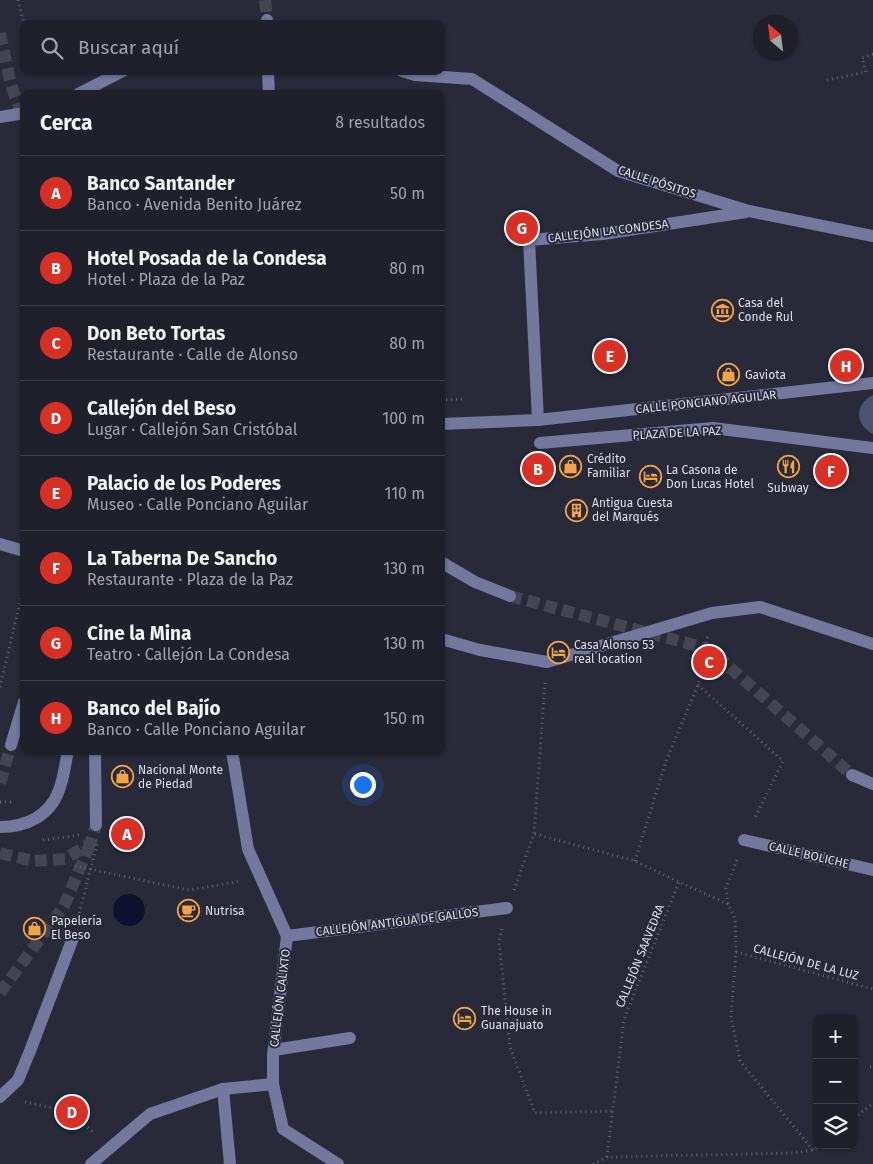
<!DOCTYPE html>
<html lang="es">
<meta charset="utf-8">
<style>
body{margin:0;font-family:"Fira Sans",sans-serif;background:#2b2d37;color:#f1f3f6}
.controls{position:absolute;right:15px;bottom:15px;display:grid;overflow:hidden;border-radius:10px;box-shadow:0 1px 4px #0004}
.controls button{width:45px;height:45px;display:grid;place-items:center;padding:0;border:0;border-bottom:1px solid #3c3e47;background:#1e202b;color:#f1f3f6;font:25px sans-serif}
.compass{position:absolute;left:753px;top:15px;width:45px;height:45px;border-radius:50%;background:#1e202b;box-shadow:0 1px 4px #0004;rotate:332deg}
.you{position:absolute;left:362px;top:784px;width:18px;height:18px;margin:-12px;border:4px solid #fff;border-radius:50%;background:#1a73e8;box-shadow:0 0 0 8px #1a73e833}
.badge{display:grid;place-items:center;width:32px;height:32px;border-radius:50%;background:#d93025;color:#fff;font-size:16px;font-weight:700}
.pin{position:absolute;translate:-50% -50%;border:2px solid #fff;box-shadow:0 1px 5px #0006}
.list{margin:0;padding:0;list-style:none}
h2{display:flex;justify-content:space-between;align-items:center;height:65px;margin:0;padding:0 20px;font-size:21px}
h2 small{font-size:16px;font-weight:400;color:#a1a3a9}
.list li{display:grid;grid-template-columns:32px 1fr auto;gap:15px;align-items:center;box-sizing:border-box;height:75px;padding:0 20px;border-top:1px solid #3c3e47}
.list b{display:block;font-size:19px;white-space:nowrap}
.list p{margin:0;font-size:16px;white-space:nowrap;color:#a1a3a9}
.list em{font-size:16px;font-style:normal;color:#a1a3a9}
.icon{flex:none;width:28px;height:28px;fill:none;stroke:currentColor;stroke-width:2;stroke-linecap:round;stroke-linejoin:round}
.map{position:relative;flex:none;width:873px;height:1164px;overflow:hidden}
.search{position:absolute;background:#1e202b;box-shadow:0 1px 4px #0004;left:20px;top:20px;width:425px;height:55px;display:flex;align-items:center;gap:12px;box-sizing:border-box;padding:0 18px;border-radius:10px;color:#a1a3a9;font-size:19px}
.panel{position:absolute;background:#1e202b;box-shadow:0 1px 4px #0004;left:20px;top:90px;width:425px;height:665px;border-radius:10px}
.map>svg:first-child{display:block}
.green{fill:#4d5272}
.water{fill:#101131}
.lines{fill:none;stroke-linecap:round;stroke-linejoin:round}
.minor-tunnel{stroke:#434553;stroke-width:12;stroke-dasharray:12 6;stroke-linecap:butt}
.path{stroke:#646673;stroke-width:3;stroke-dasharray:1 4;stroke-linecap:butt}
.minor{stroke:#73789c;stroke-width:12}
.labels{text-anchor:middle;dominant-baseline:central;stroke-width:4;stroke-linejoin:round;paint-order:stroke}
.street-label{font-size:12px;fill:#dcdee8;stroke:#282a39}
.poi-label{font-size:12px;fill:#dcdee8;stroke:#282a39;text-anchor:start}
</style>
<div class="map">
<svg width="873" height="1164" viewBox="0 0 873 1164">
<rect width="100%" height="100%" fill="#282a39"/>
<path class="green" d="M873,395V434C855,425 854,404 873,395Z"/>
<circle class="water" cx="129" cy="910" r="16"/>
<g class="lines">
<g class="minor-tunnel">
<polyline points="265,0 267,20"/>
<polyline points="0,33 11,85 24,120"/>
<polyline points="510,596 709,649 852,775"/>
<polyline points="0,783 11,745"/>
<polyline points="0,853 33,861 65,859 90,844 96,825"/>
<polyline points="0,993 64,906 90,844"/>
</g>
<g class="path">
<polyline points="18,0 24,24"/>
<polyline points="827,80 866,72 862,58 873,54"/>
<polyline points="441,400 464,399"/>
<polyline points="698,685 783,761 754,820"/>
<polyline points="0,687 23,589"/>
<polyline points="0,802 14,802"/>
<polyline points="535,834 635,861 679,882 728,904"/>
<polyline points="43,840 79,835"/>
<polyline points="737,860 726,888 728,904 735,918 736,952 731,1017 740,1061 813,1150"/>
<polyline points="635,861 666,761 698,685 708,636"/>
<polyline points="75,866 184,889 191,890 241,881"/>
<polyline points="514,890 534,834 545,683"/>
<polyline points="78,918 97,844"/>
<polyline points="502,929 499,942 510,1047 535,1113 612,1111"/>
<polyline points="736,952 873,989"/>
<polyline points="870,1067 873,1067"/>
<polyline points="25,1102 72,1112 94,1133"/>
<polyline points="854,1118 873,1103"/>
<polyline points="607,1157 624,1019 679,882"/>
<polyline points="593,1164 607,1157 794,1153 813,1150 820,1145"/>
</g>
<g class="minor">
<polyline points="267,20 267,24"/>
<polyline points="268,71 269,94"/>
<polyline points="402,71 415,75 472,79 618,171 749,211 873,236"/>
<polyline points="78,94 123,71"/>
<polyline points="0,117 24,113"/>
<polyline points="538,420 529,240 603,234 746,212"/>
<polyline points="441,424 538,420 873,383"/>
<polyline points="540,443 713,428 873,448"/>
<polyline points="0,544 24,551"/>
<polyline points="441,562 475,582 510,596"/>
<polyline points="441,639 480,650 547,662 712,613 760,607 873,644"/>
<polyline points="11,745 24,702"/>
<polyline points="95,751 96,825"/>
<polyline points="232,751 248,849 287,936 273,1055 273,1084 283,1129 338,1164"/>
<polyline points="852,775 873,784"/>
<path d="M0,827C26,827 50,816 59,790C64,778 65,764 68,751"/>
<polyline points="744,840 873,870"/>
<polyline points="287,936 507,908"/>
<polyline points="274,1050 350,1038"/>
<polyline points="223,1089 230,1164"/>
<polyline points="0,1097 18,1080 30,1051 73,938"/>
<polyline points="91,1164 150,1114 223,1089 273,1084"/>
</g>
</g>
<defs>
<symbol id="museum-ring" viewBox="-11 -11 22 22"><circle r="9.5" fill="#282a39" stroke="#f4a444" stroke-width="1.5"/><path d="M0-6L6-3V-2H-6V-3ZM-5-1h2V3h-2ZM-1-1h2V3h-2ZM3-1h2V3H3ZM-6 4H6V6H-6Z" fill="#f4a444"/></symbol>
<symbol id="shop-ring" viewBox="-11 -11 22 22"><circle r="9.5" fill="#282a39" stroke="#f4a444" stroke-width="1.5"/><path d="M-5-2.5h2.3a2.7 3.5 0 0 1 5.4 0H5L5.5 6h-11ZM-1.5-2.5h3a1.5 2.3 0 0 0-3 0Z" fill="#f4a444"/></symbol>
<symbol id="restaurant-ring" viewBox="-11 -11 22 22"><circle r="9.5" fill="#282a39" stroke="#f4a444" stroke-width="1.5"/><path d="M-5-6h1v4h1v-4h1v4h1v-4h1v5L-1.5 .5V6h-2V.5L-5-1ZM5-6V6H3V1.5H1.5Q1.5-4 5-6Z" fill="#f4a444"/></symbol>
<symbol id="hotel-ring" viewBox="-11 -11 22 22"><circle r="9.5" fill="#282a39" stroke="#f4a444" stroke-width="1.5"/><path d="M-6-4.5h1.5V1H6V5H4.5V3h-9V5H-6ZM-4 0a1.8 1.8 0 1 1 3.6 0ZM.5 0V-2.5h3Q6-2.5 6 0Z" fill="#f4a444"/></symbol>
<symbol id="building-ring" viewBox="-11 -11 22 22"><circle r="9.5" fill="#282a39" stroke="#f4a444" stroke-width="1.5"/><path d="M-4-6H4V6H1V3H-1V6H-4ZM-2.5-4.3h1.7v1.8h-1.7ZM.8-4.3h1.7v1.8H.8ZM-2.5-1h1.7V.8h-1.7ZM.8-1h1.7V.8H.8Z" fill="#f4a444"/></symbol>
<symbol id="cafe-ring" viewBox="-11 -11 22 22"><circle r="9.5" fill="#282a39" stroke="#f4a444" stroke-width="1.5"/><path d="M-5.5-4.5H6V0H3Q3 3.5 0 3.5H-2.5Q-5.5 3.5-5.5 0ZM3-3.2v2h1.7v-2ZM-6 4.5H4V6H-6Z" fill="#f4a444"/></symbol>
</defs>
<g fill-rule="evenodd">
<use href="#museum-ring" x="710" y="298" width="25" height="25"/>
<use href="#shop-ring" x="716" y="362" width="25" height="25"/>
<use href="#shop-ring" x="558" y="454" width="25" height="25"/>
<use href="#restaurant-ring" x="776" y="454" width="25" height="25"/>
<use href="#hotel-ring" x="638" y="464" width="25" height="25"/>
<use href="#building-ring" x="564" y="498" width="25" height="25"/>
<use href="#hotel-ring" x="546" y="640" width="25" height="25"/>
<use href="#shop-ring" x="110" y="764" width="25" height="25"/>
<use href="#cafe-ring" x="176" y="898" width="25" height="25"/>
<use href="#shop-ring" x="22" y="916" width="25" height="25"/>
<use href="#hotel-ring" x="452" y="1006" width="25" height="25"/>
</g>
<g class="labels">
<g class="street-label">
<text transform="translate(657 182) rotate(18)">CALLE PÓSITOS</text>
<text transform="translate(608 231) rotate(-7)">CALLEJÓN LA CONDESA</text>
<text transform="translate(706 402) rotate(-6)">CALLE PONCIANO AGUILAR</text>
<text transform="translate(677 433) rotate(-3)">PLAZA DE LA PAZ</text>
<text transform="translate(809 855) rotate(13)">CALLE BOLICHE</text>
<text transform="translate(397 922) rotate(-7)">CALLEJÓN ANTIGUA DE GALLOS</text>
<text transform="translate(640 956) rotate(-68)">CALLEJÓN SAAVEDRA</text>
<text transform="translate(806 962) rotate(15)">CALLEJÓN DE LA LUZ</text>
<text transform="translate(280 998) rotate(-83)">CALLEJÓN CALIXTO</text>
</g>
<g class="poi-label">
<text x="738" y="303">Casa del<tspan x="738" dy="14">Conde Rul</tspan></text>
<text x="745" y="375">Gaviota</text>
<text x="587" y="459">Crédito<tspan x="587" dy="14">Familiar</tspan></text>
<text x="666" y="470">La Casona de<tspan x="666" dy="14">Don Lucas Hotel</tspan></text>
<text x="788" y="488" text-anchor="middle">Subway</text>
<text x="592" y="503">Antigua Cuesta<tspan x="592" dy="14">del Marqués</tspan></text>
<text x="574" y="645">Casa Alonso 53<tspan x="574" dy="14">real location</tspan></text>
<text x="138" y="770">Nacional Monte<tspan x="138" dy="14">de Piedad</tspan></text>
<text x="205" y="911">Nutrisa</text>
<text x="51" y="921">Papelería<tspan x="51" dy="14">El Beso</tspan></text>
<text x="481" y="1011">The House in<tspan x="481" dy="14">Guanajuato</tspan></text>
</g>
</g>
</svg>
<div class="controls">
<button>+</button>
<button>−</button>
<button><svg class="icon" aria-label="layers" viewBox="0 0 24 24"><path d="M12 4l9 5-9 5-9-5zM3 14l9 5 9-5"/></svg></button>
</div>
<svg class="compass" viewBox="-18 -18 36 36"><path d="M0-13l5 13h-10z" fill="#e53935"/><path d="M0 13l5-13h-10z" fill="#a1a3a9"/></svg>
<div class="you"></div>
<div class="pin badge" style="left:127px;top:834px">A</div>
<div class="pin badge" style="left:538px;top:469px">B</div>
<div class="pin badge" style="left:709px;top:662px">C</div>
<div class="pin badge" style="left:72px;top:1112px">D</div>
<div class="pin badge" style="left:610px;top:356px">E</div>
<div class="pin badge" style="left:831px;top:471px">F</div>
<div class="pin badge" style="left:522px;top:228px">G</div>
<div class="pin badge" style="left:846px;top:366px">H</div>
<div class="search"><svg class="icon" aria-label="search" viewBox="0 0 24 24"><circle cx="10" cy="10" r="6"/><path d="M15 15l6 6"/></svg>Buscar aquí</div>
<section class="panel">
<h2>Cerca<small>8 resultados</small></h2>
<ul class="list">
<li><span class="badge">A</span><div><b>Banco Santander</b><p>Banco · Avenida Benito Juárez</p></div><em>50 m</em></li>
<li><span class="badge">B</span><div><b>Hotel Posada de la Condesa</b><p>Hotel · Plaza de la Paz</p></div><em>80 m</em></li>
<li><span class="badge">C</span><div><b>Don Beto Tortas</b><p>Restaurante · Calle de Alonso</p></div><em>80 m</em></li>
<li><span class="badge">D</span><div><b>Callejón del Beso</b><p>Lugar · Callejón San Cristóbal</p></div><em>100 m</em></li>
<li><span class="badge">E</span><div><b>Palacio de los Poderes</b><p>Museo · Calle Ponciano Aguilar</p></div><em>110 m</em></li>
<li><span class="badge">F</span><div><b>La Taberna De Sancho</b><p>Restaurante · Plaza de la Paz</p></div><em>130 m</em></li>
<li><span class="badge">G</span><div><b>Cine la Mina</b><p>Teatro · Callejón La Condesa</p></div><em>130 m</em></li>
<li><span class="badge">H</span><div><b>Banco del Bajío</b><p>Banco · Calle Ponciano Aguilar</p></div><em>150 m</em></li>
</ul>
</section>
</div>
